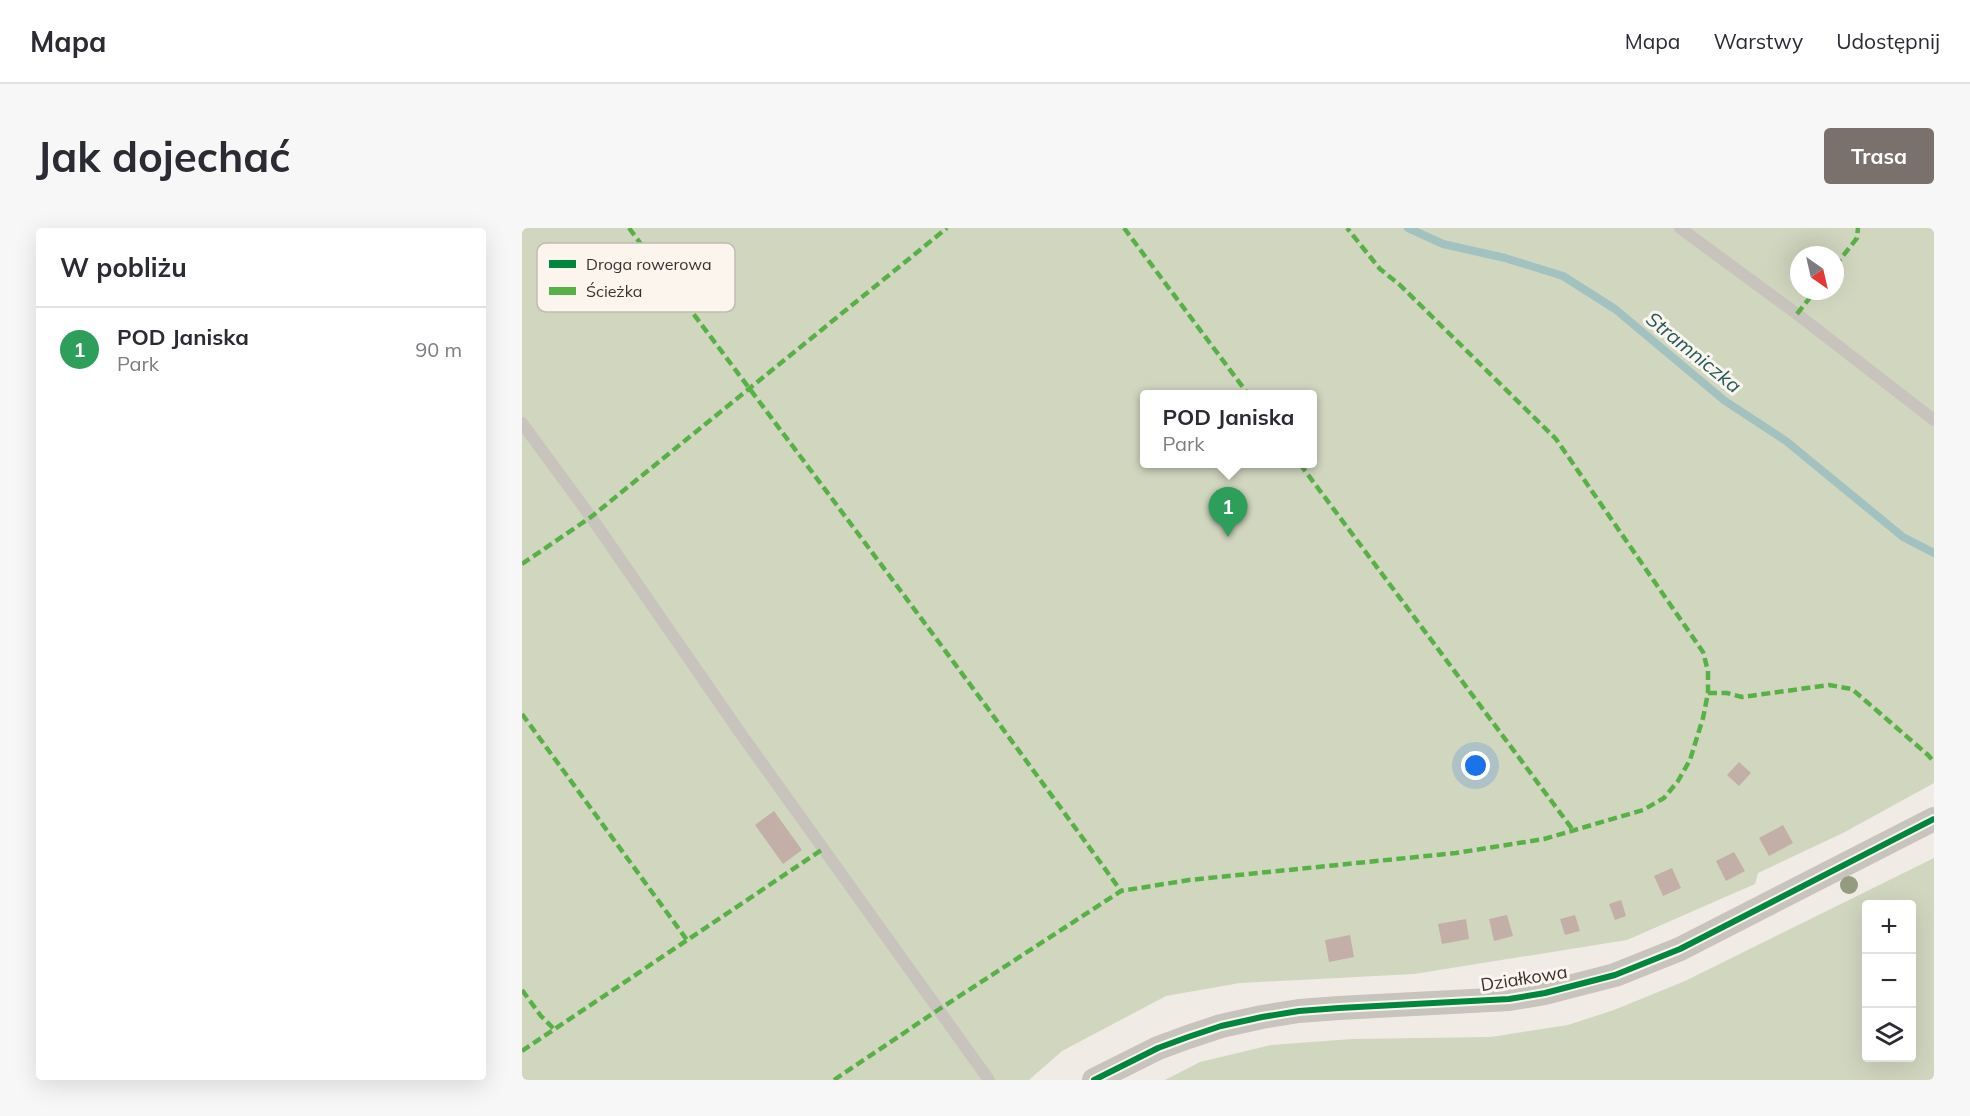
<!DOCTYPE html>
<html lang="pl">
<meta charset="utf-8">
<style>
body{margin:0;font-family:Mulish,sans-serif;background:#f7f7f7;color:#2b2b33}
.controls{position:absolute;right:18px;bottom:18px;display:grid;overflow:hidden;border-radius:6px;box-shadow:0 6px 24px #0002}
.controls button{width:54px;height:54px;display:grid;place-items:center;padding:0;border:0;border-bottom:2px solid #e1e1e2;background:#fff;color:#2b2b33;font:30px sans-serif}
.compass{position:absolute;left:1268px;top:18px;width:54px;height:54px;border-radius:50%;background:#fff;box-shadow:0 6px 24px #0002;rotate:146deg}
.you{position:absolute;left:954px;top:538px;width:21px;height:21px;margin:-15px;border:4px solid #fff;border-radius:50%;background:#1a73e8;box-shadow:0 0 0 9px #1a73e833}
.badge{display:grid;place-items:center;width:39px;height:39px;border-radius:50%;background:#7a716c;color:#fff;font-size:20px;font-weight:700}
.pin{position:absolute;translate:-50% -50px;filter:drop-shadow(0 2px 3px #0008)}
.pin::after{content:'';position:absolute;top:32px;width:21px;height:18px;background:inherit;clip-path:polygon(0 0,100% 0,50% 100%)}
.popup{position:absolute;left:618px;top:162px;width:177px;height:78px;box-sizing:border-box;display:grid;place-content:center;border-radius:6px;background:#fff;filter:drop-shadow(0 2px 4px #0005);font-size:20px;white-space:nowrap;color:#7c7c81}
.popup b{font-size:22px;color:#2b2b33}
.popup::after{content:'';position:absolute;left:50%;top:100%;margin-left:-12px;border:12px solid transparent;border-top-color:#fff}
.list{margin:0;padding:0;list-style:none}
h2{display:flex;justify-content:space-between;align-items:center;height:78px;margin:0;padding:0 24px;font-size:26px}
h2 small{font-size:20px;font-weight:400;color:#7c7c81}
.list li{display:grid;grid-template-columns:39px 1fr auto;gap:18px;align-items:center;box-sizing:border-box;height:84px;padding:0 24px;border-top:2px solid #e1e1e2}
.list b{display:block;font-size:22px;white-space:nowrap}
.list p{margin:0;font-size:20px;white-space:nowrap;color:#7c7c81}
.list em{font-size:20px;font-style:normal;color:#7c7c81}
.icon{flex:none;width:33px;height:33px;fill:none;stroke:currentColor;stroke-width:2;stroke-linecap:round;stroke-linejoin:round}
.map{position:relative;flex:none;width:1412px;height:852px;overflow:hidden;border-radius:6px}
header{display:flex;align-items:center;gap:36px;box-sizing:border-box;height:84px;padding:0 30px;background:#fff;border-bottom:2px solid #e1e1e2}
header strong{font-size:28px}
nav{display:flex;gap:33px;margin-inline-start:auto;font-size:21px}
.intro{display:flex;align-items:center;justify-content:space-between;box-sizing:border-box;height:144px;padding:0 36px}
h1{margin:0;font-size:42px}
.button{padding:15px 27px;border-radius:6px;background:#7a716c;color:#fff;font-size:21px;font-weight:700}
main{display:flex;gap:36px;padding:0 36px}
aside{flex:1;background:#fff;border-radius:6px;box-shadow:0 6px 24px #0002}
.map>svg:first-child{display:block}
.green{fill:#d1d6bf;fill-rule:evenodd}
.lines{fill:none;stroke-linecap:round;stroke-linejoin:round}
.stream{stroke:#a1c2c1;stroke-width:8}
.building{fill:#c3afa7}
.lane{stroke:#c9c3be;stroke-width:12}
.street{stroke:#c9c3be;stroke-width:24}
.quiet{stroke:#57b246;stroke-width:4.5;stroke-dasharray:9 4.5;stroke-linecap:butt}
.cycleway-casing{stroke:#fbf5ee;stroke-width:10}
.cycleway{stroke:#00873e;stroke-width:6}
.tree{fill:#959b80}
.labels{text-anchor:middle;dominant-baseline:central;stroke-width:6;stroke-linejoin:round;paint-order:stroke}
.street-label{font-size:18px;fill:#3b302b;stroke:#fbf5ee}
.water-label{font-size:20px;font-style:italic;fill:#1f5a5e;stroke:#fbf5ee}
.key{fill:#fbf5ee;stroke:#c1bab4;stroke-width:1.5}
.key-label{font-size:16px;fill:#3b302b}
</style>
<header>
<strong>Mapa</strong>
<nav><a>Mapa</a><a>Warstwy</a><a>Udostępnij</a></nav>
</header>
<div class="intro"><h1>Jak dojechać</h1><a class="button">Trasa</a></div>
<main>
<aside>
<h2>W pobliżu<small></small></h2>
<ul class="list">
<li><span class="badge" style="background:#2e9e5b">1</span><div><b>POD Janiska</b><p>Park</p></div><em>90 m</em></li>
</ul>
</aside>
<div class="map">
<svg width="1412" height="852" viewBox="0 0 1412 852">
<rect width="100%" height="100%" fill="#f0ebe5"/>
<g class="green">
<path d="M0,0H1412V555L1321,605L1236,645L1233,656L1105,712L892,746L718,755L644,768L540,823L507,852H0ZM1277,27H1313V63H1277ZM622,166H790V236H622Z"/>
<path d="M1412,630V852H643L678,834L749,817L830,811L969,809L1046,797L1092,782L1163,753ZM1390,676V830H1344V676Z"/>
</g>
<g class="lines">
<polyline class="stream" points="886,0 921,16 983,30 1041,48 1093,81 1203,173 1264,213 1381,309 1412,325"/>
</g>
<g class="building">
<polygon points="1217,534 1229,545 1217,558 1205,547"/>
<polygon points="252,583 280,622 261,636 233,597"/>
<polygon points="1261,597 1271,615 1247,628 1237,610"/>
<polygon points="1212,624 1223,643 1204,653 1194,633"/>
<polygon points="1150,640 1159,660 1141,668 1132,648"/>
<polygon points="1099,672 1104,688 1093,692 1087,676"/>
<polygon points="985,687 991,708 972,713 967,691"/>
<polygon points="1053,687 1058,703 1043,707 1038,691"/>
<polygon points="944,691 947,711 920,716 916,696"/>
<polygon points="828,707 832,729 807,734 803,712"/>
</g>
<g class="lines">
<g class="lane">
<polyline points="1158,0 1275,86 1412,192"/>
<polyline points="0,195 69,289 219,506 467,852"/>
</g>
<polyline class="street" points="572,852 636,820 666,809 699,798 740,789 777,783 817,780 987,771 1023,765 1093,747 1158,721 1412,591"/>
<g class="quiet">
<path d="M107,0C272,220 438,440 599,663"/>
<polyline points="602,0 726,166"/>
<polyline points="1313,38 1335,10 1336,0"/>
<polyline points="1275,86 1293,63"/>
<polyline points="778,236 1051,602"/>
<polyline points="0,336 69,289 425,0"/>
<polyline points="1186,465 1205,465 1220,469 1307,457 1330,461 1406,527 1412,534"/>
<polyline points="0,486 165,712"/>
<polyline points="0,762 19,788 32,801"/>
<polyline points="0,823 301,621"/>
<polyline points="312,852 416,782 599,663 667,652 934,625 1022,611 1121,582 1142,570 1156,553 1168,532 1181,490 1186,465 1186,443 1181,424 1034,211 878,57 858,41 825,0"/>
</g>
<defs>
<polyline id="cycleway" points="572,852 636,820 666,809 699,798 740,789 777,783 817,780 987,771 1023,765 1093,747 1158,721 1412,591"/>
</defs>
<use href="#cycleway" class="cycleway-casing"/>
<use href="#cycleway" class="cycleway"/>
</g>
<circle class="tree" cx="1327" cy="657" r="9"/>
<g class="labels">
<g class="street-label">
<text transform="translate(1002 750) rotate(-9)">Działkowa</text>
</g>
<g class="water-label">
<text transform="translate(1172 124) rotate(39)">Stramniczka</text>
</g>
</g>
<rect x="15" y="15" width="198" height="69" rx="9" class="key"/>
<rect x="27" y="32" width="27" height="8" fill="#00873e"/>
<rect x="27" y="59" width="27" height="8" fill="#57b246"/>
<g class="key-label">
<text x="64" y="42">Droga rowerowa</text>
<text x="64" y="69">Ścieżka</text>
</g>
</svg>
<div class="controls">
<button>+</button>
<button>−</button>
<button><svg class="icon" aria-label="layers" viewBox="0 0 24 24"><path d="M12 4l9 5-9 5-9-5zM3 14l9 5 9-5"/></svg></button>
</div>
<svg class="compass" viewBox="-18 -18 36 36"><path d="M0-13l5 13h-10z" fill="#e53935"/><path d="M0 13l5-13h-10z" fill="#7c7c81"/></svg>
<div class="you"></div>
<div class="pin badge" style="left:706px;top:309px;background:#2e9e5b">1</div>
<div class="popup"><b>POD Janiska</b>Park</div>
</div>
</main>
